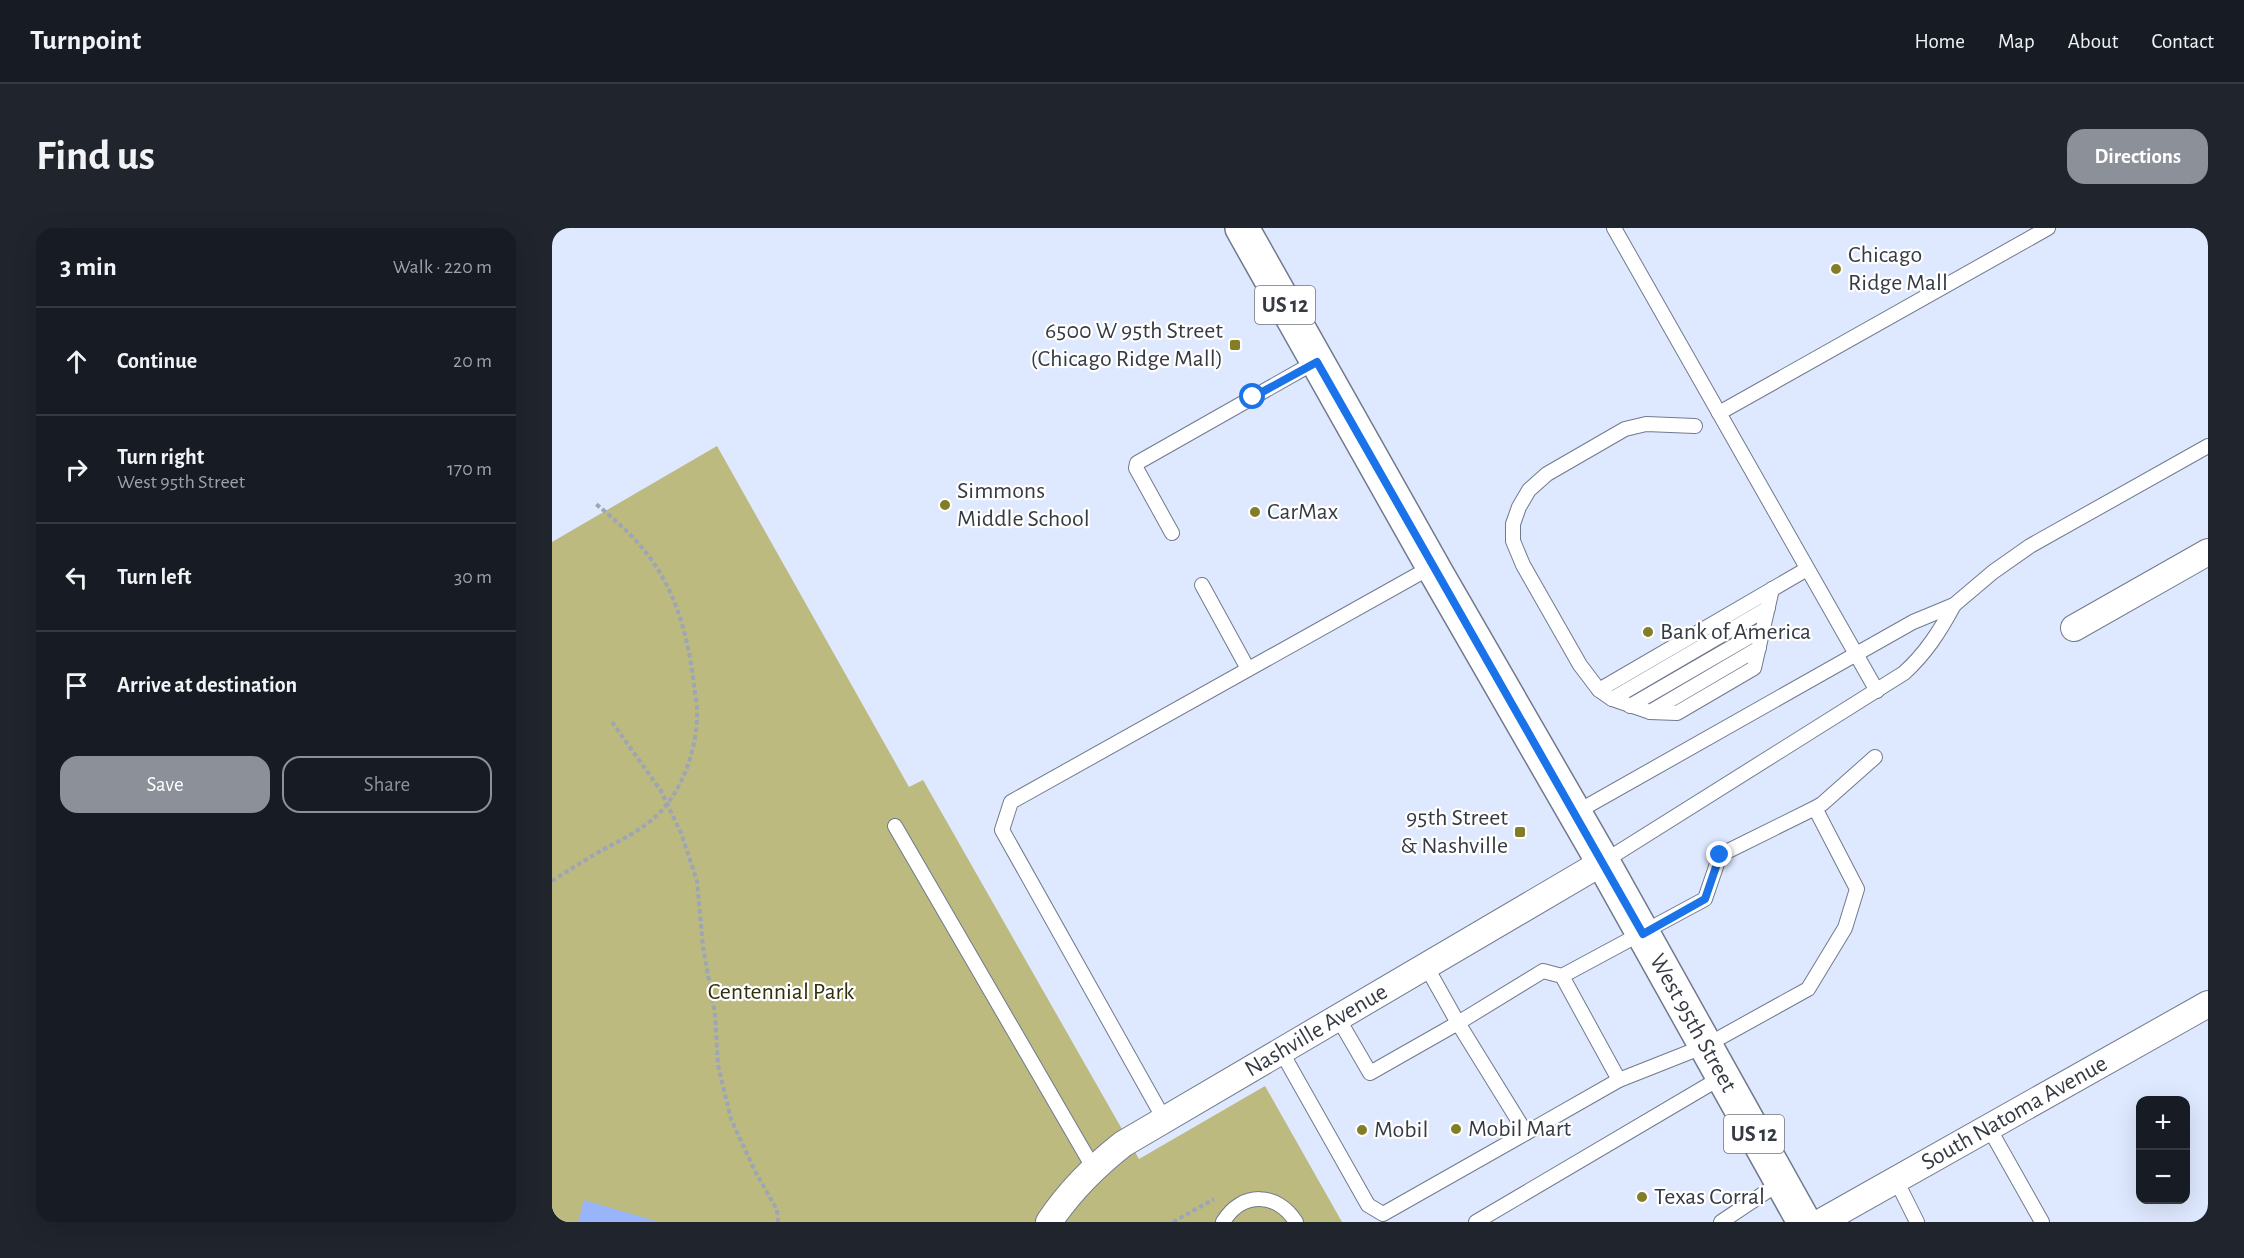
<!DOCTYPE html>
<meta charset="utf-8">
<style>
body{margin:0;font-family:"Alegreya Sans",sans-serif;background:#20242c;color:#f1f3f6}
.controls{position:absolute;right:18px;bottom:18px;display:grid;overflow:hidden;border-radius:12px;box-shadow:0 6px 24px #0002}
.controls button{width:54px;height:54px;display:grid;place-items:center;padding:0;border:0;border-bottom:2px solid #363941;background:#171b24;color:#f1f3f6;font:30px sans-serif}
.stop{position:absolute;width:18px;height:18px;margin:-14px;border:4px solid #1a73e8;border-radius:50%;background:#fff}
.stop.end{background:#1a73e8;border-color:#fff;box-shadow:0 2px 6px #0008}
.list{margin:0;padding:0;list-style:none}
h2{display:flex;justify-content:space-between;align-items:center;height:78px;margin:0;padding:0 24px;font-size:26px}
h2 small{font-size:20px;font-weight:400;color:#9ea1a6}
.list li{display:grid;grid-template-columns:39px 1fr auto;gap:18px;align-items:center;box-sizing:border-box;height:108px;padding:0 24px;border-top:2px solid #363941}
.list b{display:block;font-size:22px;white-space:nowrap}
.list p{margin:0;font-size:20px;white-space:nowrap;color:#9ea1a6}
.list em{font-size:20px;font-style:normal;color:#9ea1a6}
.actions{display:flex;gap:12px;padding:18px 24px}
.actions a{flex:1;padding:14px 0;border:2px solid #8c9099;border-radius:18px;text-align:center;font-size:21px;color:#8c9099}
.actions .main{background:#8c9099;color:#fff}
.icon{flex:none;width:33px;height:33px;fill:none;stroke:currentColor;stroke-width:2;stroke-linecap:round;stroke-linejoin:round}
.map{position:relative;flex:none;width:1656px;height:994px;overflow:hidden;border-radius:18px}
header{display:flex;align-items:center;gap:36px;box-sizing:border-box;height:84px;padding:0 30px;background:#171b24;border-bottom:2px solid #363941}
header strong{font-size:28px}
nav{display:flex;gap:33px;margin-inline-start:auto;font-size:21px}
.intro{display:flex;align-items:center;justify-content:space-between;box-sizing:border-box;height:144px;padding:0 36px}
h1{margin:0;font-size:42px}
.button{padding:15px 27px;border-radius:18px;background:#8c9099;color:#fff;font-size:21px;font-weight:700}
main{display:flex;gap:36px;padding:0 36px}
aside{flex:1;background:#171b24;border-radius:18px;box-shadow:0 6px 24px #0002}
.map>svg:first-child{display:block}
.green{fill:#bcba7e}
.water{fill:#99b5f9}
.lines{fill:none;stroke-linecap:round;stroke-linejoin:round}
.lane-casing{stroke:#717a8d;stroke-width:16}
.street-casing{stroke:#717a8d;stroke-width:28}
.primary-casing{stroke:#717a8d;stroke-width:36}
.path{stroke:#9da5b6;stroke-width:4;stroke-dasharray:4.5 3;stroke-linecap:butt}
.lane{stroke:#fff;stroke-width:14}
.street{stroke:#fff;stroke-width:26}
.primary{stroke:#fff;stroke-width:33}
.route{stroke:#1a73e8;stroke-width:8}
.poi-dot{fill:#837e26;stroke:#fff;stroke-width:2}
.labels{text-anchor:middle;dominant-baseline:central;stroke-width:4.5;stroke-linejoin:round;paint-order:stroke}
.shield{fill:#fff;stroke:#72757b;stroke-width:1.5}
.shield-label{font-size:22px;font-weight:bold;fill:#363a43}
.poi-label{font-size:24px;fill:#363a43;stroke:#fff;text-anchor:start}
.park-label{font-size:24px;fill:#32300d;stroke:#fff}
.street-label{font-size:24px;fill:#363a43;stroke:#fff}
</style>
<header>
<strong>Turnpoint</strong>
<nav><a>Home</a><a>Map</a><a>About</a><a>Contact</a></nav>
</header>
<div class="intro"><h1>Find us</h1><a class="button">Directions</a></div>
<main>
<aside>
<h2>3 min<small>Walk · 220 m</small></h2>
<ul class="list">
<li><svg class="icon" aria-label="ahead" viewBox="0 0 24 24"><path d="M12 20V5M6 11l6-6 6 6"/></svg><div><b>Continue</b></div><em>20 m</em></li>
<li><svg class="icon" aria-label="right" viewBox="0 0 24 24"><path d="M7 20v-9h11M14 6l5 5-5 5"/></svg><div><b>Turn right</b><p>West 95th Street</p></div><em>170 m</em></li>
<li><svg class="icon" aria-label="left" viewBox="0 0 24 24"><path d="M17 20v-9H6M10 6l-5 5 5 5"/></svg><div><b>Turn left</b></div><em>30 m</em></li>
<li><svg class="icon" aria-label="arrive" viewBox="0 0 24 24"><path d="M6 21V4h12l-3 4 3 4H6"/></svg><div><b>Arrive at destination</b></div></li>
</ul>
<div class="actions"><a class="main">Save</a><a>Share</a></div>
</aside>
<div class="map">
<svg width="1656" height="994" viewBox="0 0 1656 994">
<rect width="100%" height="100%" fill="#dee8fe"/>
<polygon class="green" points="165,218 357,559 371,552 587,931 713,858 790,994 0,994 0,314"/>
<polygon class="water" points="32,972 107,994 26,994"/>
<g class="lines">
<defs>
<g id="lane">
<polyline points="1062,0 1325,463"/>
<polyline points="1167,185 1496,0"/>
<polyline points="1143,198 1094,196 1073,201 995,246 977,262 967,279 961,296 961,313 971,337 1028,437 1047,462 1060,471 1098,484 1125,485 1202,440 1220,361"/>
<polyline points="620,305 584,240 585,235 765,133"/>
<polyline points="650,357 696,441"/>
<polyline points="1047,462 1255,341"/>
<polyline points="1060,471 1216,380"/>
<polyline points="1078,478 1211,401"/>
<polyline points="1098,484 1207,420"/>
<polyline points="1263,580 1305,661 1293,700 1256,761 1153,818 1067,852 1010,748 1153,671 1168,627 1263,580 1270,576 1323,529"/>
<polyline points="1023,585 1361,394 1402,377 1441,344 1478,318 1656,218"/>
<polyline points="343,598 542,941"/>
<path d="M1051,634L1352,445C1374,425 1388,403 1402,377"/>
<polyline points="874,738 906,795 991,743 1010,748"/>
<polyline points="786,790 818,845 906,795 974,905 1067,852"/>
<polyline points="729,823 816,977 831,986 974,905"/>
<polyline points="612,891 450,602 459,574 881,338"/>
<polyline points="1437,900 1490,994"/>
<polyline points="1344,952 1365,994"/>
<path d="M671,994C690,963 725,964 744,994"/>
<polyline points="924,994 1170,849"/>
<polyline points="1169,994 1229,954"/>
</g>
<g id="street">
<polyline points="1522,400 1656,324"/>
<path id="s1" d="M497,994C517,964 543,938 571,916L1051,634"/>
<path id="s2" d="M1269,994L1656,776"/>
</g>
<g id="primary">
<path id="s3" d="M690,0L885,346L1051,634L1252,994"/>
</g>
</defs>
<use href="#lane" class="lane-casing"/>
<use href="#street" class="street-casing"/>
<use href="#primary" class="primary-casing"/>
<g class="path">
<polyline points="60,494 109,563 129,605 145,653 151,719 163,786 166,837 179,891 203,943 225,982 226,994"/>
<path d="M0,653C11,646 23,638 35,631C60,615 90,605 111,581C132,557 144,522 145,489C146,479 143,468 142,457C137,415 127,373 103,337C87,312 65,294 43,275"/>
<polyline points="621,994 662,971"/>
</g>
<use href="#lane" class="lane"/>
<use href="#street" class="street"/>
<use href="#primary" class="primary"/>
</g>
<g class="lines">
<polyline class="route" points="701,169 765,134 1091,706 1153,671 1168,627"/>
</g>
<g class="poi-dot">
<circle cx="1284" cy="41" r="6"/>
<rect x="677" y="111" width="12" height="12" rx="3"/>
<circle cx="393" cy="277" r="6"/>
<circle cx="703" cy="284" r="6"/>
<circle cx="1096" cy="404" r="6"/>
<rect x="962" y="598" width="12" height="12" rx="3"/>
<circle cx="904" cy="901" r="6"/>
<circle cx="810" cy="902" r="6"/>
<circle cx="1090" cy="969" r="6"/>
</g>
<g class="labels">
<g class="shield">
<rect x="703" y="58" width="60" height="38" rx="4.5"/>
<rect x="1172" y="887" width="60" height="38" rx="4.5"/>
</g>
<g class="shield-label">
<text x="733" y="77">US 12</text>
<text x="1202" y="906">US 12</text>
</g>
<g class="poi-label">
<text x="1296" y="27">Chicago<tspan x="1296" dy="28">Ridge Mall</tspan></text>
<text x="671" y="103" text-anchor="end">6500 W 95th Street<tspan x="671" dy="28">(Chicago Ridge Mall)</tspan></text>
<text x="405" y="263">Simmons<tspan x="405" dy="28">Middle School</tspan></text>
<text x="715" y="284">CarMax</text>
<text x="1108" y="404">Bank of America</text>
<text x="956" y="590" text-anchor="end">95th Street<tspan x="956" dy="28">&amp; Nashville</tspan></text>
<text x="916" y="901">Mobil Mart</text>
<text x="822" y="902">Mobil</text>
<text x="1102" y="969">Texas Corral</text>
</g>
<g class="park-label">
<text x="229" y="764">Centennial Park</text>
</g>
<g class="street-label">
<text stroke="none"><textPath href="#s3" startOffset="914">West 95th Street</textPath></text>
<text stroke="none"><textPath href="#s1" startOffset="332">Nashville Avenue</textPath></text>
<text stroke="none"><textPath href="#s2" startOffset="222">South Natoma Avenue</textPath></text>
</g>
</g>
</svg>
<div class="controls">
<button>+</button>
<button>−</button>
</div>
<div class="stop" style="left:701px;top:169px"></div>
<div class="stop end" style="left:1168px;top:627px"></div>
</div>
</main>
